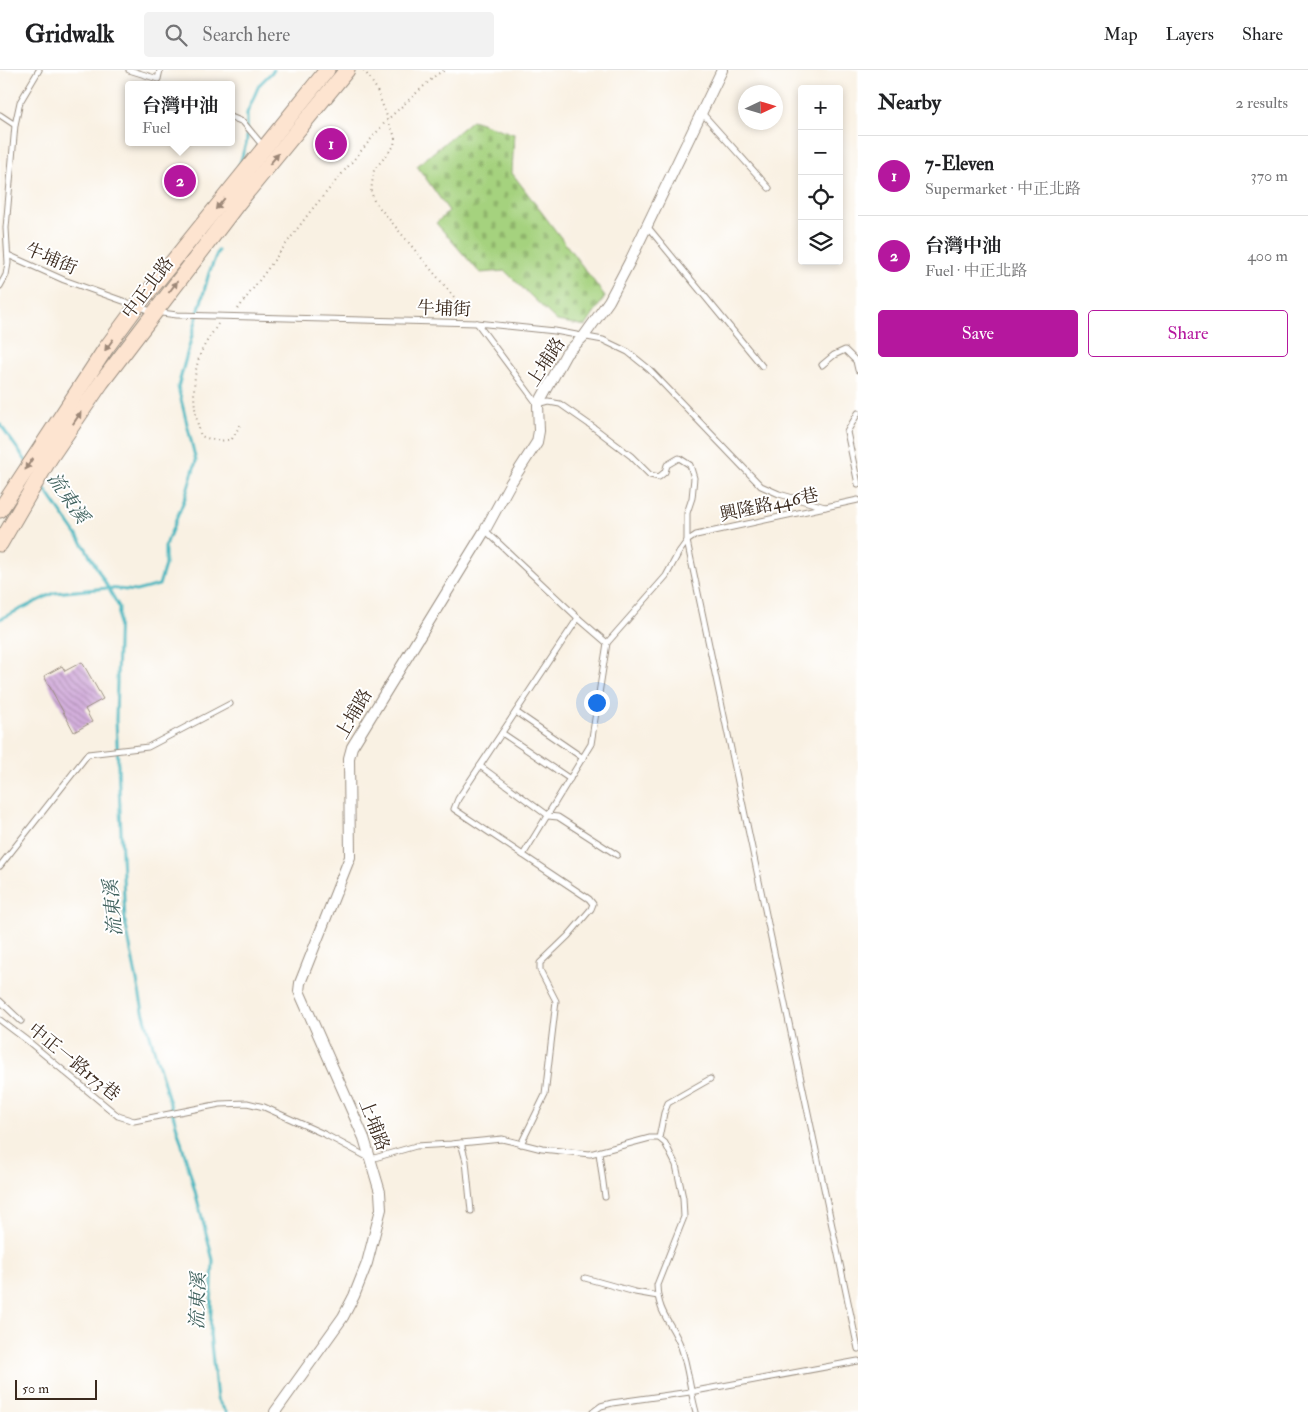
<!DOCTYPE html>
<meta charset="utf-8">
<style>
body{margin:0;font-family:"IM FELL Double Pica","Noto Serif TC",serif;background:#f2f2f2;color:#202124}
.controls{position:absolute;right:15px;top:15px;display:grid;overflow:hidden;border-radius:5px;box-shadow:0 2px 8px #0003}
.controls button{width:45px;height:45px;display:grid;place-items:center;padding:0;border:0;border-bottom:1px solid #e0e0e0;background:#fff;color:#202124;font:25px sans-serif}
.compass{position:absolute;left:738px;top:15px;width:45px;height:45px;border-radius:50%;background:#fff;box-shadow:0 2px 8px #0003;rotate:86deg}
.scale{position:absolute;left:15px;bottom:12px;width:82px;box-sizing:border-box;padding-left:5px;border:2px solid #3b2a1e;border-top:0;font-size:14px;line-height:18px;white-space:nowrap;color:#3b2a1e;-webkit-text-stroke:4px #fff;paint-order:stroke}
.you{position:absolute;left:596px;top:632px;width:18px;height:18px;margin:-12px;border:4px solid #fff;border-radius:50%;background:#1a73e8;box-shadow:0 0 0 8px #1a73e833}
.badge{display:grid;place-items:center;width:32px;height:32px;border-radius:50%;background:#b5179e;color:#fff;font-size:16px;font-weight:700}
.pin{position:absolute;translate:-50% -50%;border:2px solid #fff;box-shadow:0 1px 5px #0006}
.popup{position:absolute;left:125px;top:11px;width:110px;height:65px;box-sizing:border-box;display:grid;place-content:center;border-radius:5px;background:#fff;filter:drop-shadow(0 1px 4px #0005);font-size:16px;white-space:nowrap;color:#757577}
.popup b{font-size:19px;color:#202124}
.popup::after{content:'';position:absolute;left:50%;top:100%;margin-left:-10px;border:10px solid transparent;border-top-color:#fff}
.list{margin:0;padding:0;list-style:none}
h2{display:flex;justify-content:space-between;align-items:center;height:65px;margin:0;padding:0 20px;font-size:21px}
h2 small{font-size:16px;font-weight:400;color:#757577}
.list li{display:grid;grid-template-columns:32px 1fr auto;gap:15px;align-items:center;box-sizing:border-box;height:80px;padding:0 20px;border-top:1px solid #e0e0e0}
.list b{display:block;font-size:19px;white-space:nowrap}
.list p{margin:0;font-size:16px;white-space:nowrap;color:#757577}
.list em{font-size:16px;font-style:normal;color:#757577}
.actions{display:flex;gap:10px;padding:15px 20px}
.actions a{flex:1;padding:11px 0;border:1px solid #b5179e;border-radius:5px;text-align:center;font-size:18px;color:#b5179e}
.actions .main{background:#b5179e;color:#fff}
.icon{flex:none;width:28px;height:28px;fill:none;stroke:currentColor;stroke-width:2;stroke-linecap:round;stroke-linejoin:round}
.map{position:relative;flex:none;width:858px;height:1342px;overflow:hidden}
header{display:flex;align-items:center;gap:30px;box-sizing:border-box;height:70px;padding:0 25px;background:#fff;border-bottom:1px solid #e0e0e0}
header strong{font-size:24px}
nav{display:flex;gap:28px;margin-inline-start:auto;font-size:18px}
.search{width:350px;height:45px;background:#f2f2f2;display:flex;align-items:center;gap:12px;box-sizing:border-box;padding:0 18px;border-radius:5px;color:#757577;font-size:19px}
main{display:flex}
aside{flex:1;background:#fff}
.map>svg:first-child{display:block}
.cemetery{fill:url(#cemetery-stones);stroke:#707e4e}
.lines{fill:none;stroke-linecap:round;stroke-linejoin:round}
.stream{stroke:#47b6bf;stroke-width:3}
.building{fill:url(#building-back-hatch)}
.service-casing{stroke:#9a8e80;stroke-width:7}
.minor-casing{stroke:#9a8e80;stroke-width:12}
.secondary-casing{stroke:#9a8e80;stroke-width:17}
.path{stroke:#9a8e80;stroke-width:2;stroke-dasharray:1 4;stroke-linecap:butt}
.service{stroke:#fff;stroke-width:5}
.minor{stroke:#fff;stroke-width:10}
.secondary{stroke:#fde4d0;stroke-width:15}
.oneway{fill:#9c8777}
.labels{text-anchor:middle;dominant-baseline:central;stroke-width:4;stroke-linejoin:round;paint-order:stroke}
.street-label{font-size:18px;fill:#3b2a1e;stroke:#fff}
.water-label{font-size:19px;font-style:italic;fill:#40625e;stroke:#fff}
</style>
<header>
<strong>Gridwalk</strong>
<div class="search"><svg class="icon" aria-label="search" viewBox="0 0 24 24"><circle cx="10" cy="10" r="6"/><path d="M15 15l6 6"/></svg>Search here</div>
<nav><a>Map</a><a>Layers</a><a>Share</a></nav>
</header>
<main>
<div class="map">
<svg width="858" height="1342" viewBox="0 0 858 1342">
<defs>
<pattern id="cemetery-stones" width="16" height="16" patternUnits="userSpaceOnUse" patternTransform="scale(1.25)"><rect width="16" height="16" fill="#a5d27e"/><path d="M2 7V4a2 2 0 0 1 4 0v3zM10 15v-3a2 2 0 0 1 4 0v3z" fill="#8fb46c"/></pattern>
<pattern id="building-back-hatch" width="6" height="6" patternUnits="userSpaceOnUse" patternTransform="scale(1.25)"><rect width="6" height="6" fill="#d2addb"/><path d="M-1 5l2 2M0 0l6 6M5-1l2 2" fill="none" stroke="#ac8db1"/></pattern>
</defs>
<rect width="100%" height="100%" fill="#fff"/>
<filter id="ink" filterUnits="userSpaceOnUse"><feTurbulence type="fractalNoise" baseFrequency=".02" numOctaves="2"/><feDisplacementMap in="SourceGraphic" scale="10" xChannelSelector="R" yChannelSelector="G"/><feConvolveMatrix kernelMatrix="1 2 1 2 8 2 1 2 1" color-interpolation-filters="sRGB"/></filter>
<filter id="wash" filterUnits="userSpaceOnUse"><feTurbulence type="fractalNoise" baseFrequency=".0096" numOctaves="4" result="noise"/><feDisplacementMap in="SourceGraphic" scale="20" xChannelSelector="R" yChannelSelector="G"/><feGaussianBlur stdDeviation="1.12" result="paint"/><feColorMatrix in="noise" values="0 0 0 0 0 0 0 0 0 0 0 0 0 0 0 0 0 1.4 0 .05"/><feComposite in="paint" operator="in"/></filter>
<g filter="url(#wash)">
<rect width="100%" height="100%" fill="#f9f1e3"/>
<polygon class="cemetery" points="472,50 514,64 512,103 605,226 586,256 557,251 505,201 480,203 436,153 449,141 417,96"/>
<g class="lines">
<g class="stream">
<polyline points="238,100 247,70 247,43 259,15 274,0"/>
<polyline points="0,354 26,391"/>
<polyline points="40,412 85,477 119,537 116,650 125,851 143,941 191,1106 213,1190 210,1264 217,1329 226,1342"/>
<polyline points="0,549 54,523 108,518 136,521 159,515 165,495 165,477 185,428 196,391 178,317 209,203 218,181"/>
</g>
</g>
<g id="blocks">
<polygon class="building" points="82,592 103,629 85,639 92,652 74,662 44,606 62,596 65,601"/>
</g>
</g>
<g filter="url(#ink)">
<use href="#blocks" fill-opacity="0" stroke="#9a8e80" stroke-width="1"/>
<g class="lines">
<defs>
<g id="service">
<polyline points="129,0 158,9 160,0"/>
<polyline points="702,43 769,118"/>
<polyline points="0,45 15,55"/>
<polyline points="231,47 243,52 263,76"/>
<polyline points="647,156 762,296"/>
<polyline points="8,185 64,210 154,242 177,245 477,253 555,261 603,270 628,282 649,299 761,416 779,424 825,437"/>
<polyline points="0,216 6,205 8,193 6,158 15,55 20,32 39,0"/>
<polyline points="477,253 538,335 549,332 560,334 593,357 631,386 650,405 659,407 665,402 667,395 679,388 690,395 694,408 692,428 687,443 687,471 858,1279"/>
<polyline points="822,295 834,285 845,280 856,291 858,300"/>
<polyline points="858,343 847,362 858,414"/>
<polyline points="485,460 578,548 607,573"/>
<polyline points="516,642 583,688"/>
<polyline points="502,663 570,709"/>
<polyline points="480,696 548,746 558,747 617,785"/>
<polyline points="523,785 591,674 607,573 666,506 679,482 687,471 696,465 858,430"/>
<polyline points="0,796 88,684 148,677 230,634"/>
<polyline points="0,931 21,951"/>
<path d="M0,950L29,972L118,1046L134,1051L220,1034L247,1033L264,1037L326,1065L371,1089L416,1076L451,1074L502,1069L542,1079L590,1084L650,1068H659L665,1073L676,1095L683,1128L684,1147L657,1215C658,1245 672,1252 681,1277C688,1296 690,1321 696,1342"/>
<polyline points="659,1068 664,1043 668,1033 710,1009"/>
<polyline points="461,1073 466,1091 471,1141"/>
<polyline points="521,1074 545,1025 556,931 540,900 540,893 568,866 591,839 593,834 589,829 454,739 458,729 578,548"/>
<polyline points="599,1083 605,1127"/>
<polyline points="585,1208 635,1222 658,1226"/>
<polyline points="593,1342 601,1336 612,1333 690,1322 858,1291"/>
</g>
<polyline id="minor" points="275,1342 343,1247 354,1226 367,1193 381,1139 380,1122 364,1068 299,921 300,913 350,787 349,688 352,677 485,460 510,414 537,372 539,361 538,335 566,284 584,266 609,231 629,193 722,0"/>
<g id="secondary">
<polyline points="0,440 106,278 137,236 327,0"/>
<polyline points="0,474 50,388 101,313 238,133 347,0"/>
</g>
</defs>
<use href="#service" class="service-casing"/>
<use href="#minor" class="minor-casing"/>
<use href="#secondary" class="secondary-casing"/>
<g class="path">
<polyline points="364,0 376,18 395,67 394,76 374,100 371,121 374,131 469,245"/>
<polyline points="238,239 309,143 387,50 436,5 445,0"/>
<path d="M218,254C212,264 204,274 200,285C191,310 193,341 201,366C211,370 221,372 232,369L242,352"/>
</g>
<use href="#service" class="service"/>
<use href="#minor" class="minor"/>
<use href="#secondary" class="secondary"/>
</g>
<defs><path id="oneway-solid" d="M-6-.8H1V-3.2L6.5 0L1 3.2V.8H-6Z" transform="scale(1.25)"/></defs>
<g class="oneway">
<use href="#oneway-solid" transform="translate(274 89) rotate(-50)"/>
<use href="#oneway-solid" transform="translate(220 134) rotate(129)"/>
<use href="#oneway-solid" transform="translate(173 217) rotate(-53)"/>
<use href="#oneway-solid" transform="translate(109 275) rotate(126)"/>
<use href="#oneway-solid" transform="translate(77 348) rotate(-56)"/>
<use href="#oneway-solid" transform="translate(29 394) rotate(123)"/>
</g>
</g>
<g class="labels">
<g class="street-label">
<text transform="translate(51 189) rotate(23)">牛埔街</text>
<text transform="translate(148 218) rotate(-53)">中正北路</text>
<text transform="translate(444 239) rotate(2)">牛埔街</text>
<text transform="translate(546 292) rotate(-57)">上埔路</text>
<text transform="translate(769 435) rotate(-12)">興隆路446巷</text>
<text transform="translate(354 644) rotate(-60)">上埔路</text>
<text transform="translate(74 992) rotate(39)">中正一路173巷</text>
<text transform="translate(374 1055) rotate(69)">上埔路</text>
</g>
<g class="water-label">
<text transform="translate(68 428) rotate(55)">流東溪</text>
<text transform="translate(113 838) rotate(-95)">流東溪</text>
<text transform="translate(198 1231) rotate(-88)">流東溪</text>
</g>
</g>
</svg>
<div class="controls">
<button>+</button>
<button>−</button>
<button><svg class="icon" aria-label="locate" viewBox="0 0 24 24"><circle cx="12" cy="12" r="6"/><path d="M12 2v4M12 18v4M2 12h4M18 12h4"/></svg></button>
<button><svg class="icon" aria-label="layers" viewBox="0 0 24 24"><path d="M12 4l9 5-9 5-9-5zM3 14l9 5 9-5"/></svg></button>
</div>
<svg class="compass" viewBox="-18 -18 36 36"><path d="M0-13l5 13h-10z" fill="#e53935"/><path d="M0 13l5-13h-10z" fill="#757577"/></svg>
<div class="scale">50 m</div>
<div class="you"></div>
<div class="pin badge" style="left:331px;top:74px">1</div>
<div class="pin badge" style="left:180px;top:111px">2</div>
<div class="popup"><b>台灣中油</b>Fuel</div>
</div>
<aside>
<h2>Nearby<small>2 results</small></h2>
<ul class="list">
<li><span class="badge">1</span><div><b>7-Eleven</b><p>Supermarket · 中正北路</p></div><em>370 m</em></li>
<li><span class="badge">2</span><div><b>台灣中油</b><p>Fuel · 中正北路</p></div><em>400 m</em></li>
</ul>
<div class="actions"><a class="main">Save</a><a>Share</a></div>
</aside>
</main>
